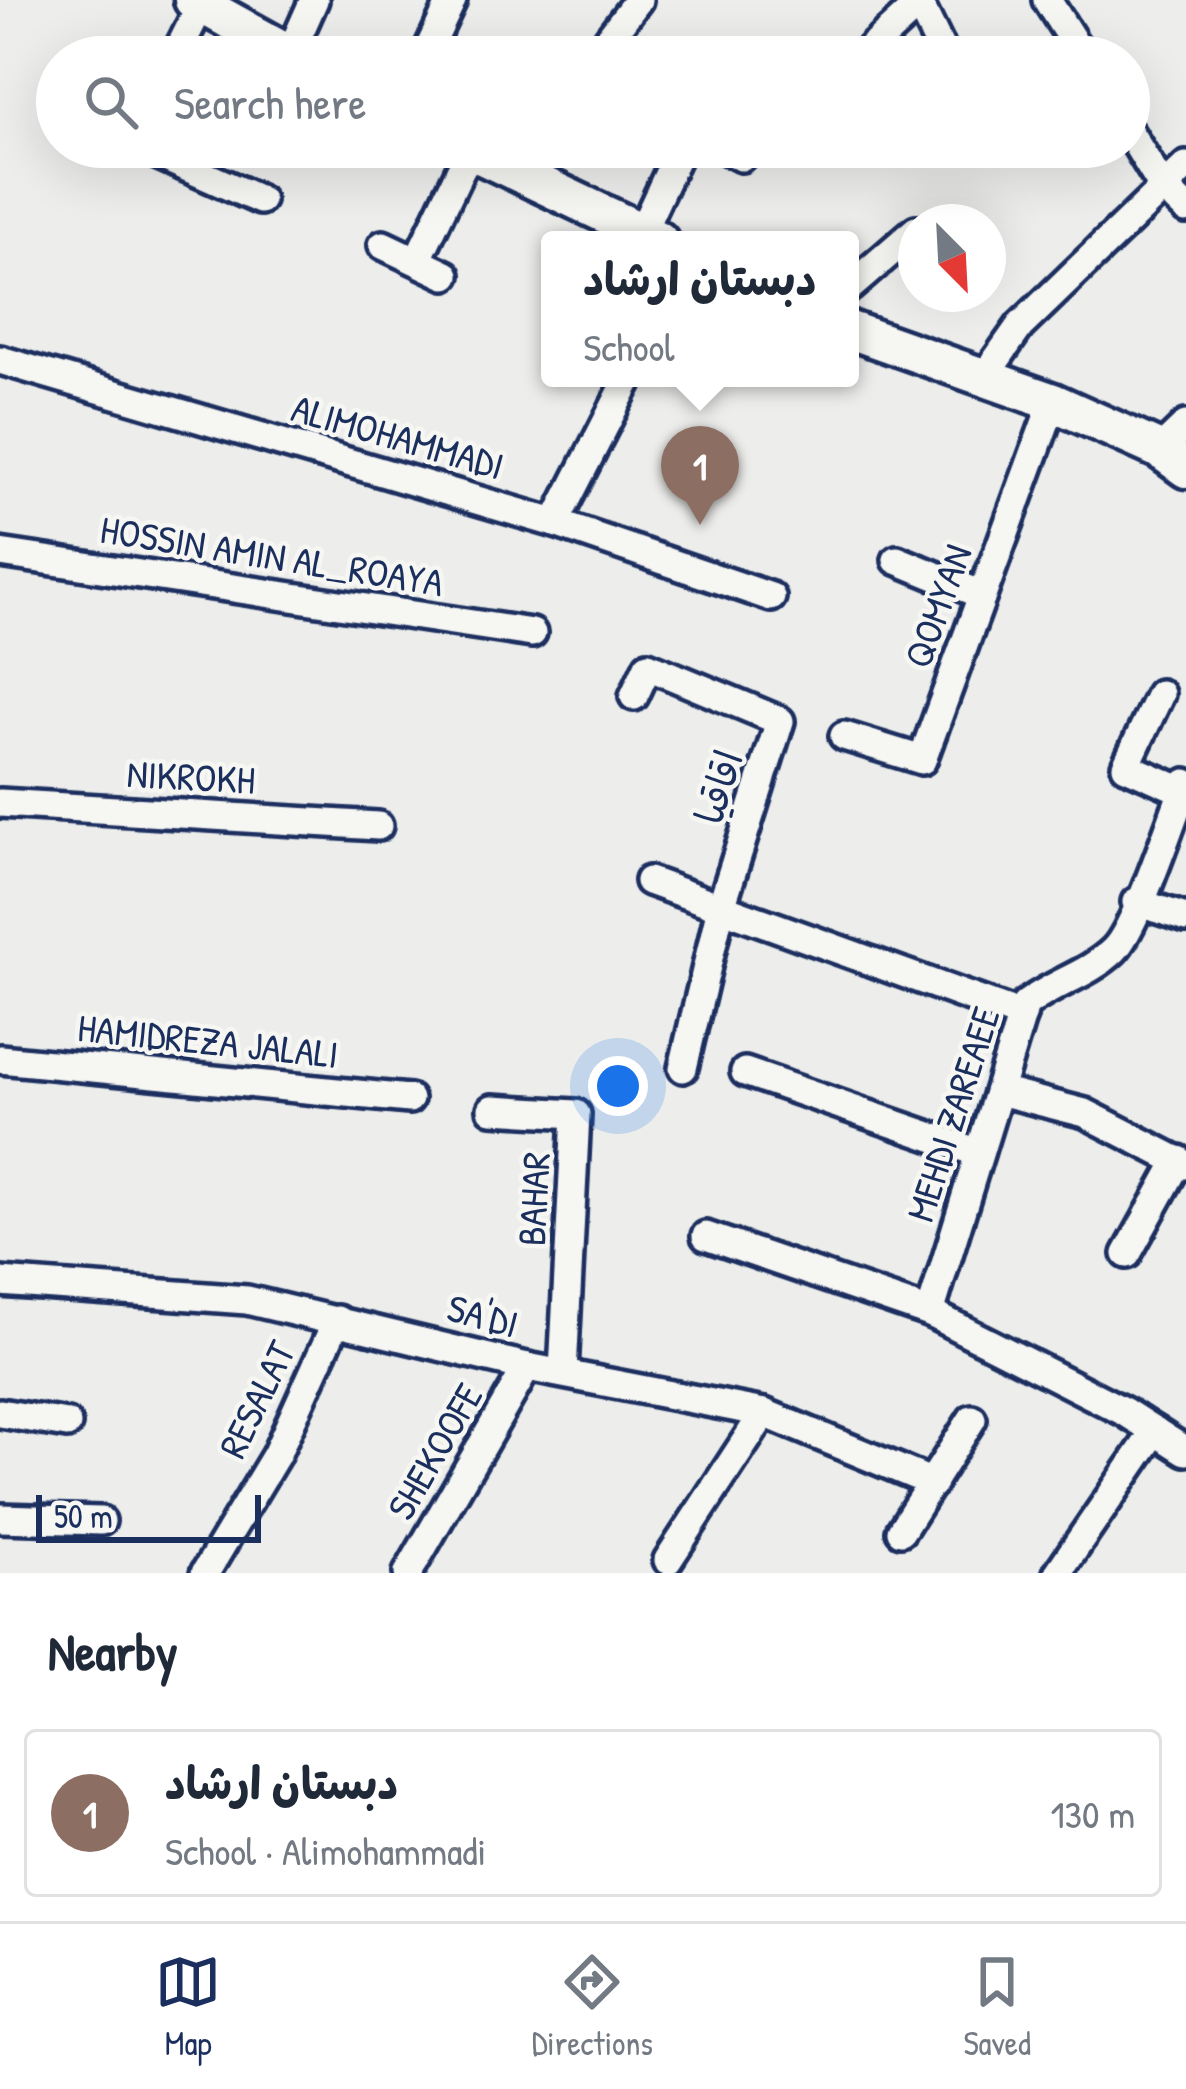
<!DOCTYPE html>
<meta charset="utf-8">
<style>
body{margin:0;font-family:"Patrick Hand","Playpen Sans Arabic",sans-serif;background:#f2f2f3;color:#1f2937}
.compass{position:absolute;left:898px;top:204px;width:108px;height:108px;border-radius:50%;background:#fff;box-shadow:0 12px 48px #0002;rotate:156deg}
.scale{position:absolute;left:36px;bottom:30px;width:225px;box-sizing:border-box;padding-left:12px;border:6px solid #1b2f5e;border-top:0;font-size:33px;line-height:42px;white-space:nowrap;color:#1b2f5e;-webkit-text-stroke:9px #f6f6f2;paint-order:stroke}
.you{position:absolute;left:618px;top:1086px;width:42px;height:42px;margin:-30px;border:9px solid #fff;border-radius:50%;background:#1a73e8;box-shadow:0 0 0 18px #1a73e833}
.badge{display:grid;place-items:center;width:78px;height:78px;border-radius:50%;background:#1b2f5e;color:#fff;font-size:39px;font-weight:700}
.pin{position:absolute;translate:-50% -99px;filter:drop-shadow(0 3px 6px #0008)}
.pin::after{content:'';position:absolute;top:63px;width:42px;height:36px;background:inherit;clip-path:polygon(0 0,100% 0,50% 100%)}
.popup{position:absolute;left:541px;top:231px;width:318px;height:156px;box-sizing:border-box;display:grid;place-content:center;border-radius:12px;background:#fff;filter:drop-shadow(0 3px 9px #0005);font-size:39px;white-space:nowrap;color:#747a83}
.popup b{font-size:45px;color:#1f2937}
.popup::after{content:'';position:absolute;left:50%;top:100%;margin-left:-24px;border:24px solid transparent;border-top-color:#fff}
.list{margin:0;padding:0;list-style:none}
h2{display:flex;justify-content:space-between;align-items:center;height:156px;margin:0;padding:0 48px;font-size:51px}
h2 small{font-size:39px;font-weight:400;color:#747a83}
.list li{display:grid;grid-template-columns:78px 1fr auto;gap:36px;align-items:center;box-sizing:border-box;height:168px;margin:0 24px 24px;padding:0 24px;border:3px solid #e0e1e3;border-radius:12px}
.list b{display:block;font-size:45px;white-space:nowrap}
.list p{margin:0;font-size:39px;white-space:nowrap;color:#747a83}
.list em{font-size:39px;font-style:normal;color:#747a83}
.icon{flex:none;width:66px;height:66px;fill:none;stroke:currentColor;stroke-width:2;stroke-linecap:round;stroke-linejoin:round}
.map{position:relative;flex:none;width:1186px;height:1573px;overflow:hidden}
.search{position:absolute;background:#fff;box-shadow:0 12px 48px #0002;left:36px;right:36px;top:36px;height:132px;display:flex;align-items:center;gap:30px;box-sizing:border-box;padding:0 42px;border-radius:66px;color:#747a83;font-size:45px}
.sheet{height:348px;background:#fff}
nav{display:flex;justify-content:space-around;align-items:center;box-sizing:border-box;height:168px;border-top:3px solid #e0e1e3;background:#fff;font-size:33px;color:#747a83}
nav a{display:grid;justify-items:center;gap:6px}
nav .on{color:#1b2f5e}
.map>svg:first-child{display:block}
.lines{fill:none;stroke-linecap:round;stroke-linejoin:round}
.minor-casing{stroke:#1b2f5e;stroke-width:36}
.tertiary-casing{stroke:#1b2f5e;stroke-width:45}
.minor{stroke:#f6f6f2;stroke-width:27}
.tertiary{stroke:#f6f6f2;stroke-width:36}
.labels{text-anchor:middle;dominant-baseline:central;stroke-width:9;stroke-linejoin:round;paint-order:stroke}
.street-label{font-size:39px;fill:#1b2f5e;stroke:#f6f6f2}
</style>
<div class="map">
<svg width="1186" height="1573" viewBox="0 0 1186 1573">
<rect width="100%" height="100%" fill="#edeeec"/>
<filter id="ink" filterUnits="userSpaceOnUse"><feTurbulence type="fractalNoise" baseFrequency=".00833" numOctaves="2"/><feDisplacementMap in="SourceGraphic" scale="24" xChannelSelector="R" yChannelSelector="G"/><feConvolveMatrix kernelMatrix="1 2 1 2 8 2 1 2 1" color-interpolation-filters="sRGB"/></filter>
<g filter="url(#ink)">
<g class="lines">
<defs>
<g id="minor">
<polyline points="917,0 945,57"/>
<polyline points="1047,0 1083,57"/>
<polyline points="290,54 314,0"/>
<polyline points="175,57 201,5"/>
<polyline points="425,57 452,0"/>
<polyline points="595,57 638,0"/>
<polyline points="861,57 919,4"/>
<polyline points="1129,132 1162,186 1186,209"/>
<polyline points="141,147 260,200"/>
<polyline points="722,147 741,157"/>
<polyline points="642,231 681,147"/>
<polyline points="383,245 446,275"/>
<polyline points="418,259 470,150"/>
<polyline points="850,287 916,230"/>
<polyline points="0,360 555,523 771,597"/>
<polyline points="982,380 1020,326 1186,166"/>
<polyline points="1160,450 1186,425"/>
<polyline points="555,523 629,378"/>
<polyline points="0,553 532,633"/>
<polyline points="897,560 982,595"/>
<polyline points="1160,694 1126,766 1183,791"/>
<polyline points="634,696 648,666 780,721 721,907 683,1068"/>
<polyline points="844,736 922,760 1053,402"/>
<polyline points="0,803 378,826"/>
<polyline points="649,881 1022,1016"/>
<polyline points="1136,902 1186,918"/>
<polyline points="0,1059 409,1099"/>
<polyline points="745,1072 979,1153"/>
<polyline points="999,1091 1085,1113 1186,1165"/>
<polyline points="492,1109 576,1114 563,1372"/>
<polyline points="706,1236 930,1313 1125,1412 1186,1451"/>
<polyline points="1127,1254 1179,1160"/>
<polyline points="0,1282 247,1300 527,1367 764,1413 933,1483"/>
<path d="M930,1313L1025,1005C1053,983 1088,975 1114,950C1137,927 1171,820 1186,783"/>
<polyline points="0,1413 67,1424"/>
<polyline points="0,1518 101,1521"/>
<polyline points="901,1531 972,1419"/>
<polyline points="668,1560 764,1413"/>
<polyline points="205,1573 276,1455 337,1320"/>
<polyline points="408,1573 527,1367"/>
<polyline points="1058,1573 1155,1431"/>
</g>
<g id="tertiary">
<polyline points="193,0 296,57"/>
<polyline points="463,147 659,240"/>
<polyline points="850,330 1053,402 1160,450 1186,469"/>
</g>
</defs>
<use href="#minor" class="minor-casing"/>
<use href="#tertiary" class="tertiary-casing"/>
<use href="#minor" class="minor"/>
<use href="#tertiary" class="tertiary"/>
</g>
</g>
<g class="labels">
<g class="street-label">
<text transform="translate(398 436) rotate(16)">ALIMOHAMMADI</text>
<text transform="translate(272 555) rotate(9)">HOSSIN AMIN AL_ROAYA</text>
<text transform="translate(937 606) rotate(-70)">QOMYAN</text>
<text transform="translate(191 776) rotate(3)">NIKROKH</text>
<text transform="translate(718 787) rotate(-72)">اقاقیا</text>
<text transform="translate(208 1040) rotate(6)">HAMIDREZA JALALI</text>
<text transform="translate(952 1114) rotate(-72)">MEHDI ZAREAEE</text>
<text transform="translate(533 1199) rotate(-87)">BAHAR</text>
<text transform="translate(483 1315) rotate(15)">SA'DI</text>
<text transform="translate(256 1399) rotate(-64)">RESALAT</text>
<text transform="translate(434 1451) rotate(-60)">SHEKOOFE</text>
</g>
</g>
</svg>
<svg class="compass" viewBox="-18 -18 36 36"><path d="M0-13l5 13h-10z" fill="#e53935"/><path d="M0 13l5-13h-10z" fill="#747a83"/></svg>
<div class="scale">50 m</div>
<div class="you"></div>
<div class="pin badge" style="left:700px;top:525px;background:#8d6e63">1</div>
<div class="popup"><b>دبستان ارشاد</b>School</div>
<div class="search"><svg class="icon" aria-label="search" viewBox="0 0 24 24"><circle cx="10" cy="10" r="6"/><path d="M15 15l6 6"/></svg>Search here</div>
</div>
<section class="sheet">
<h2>Nearby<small></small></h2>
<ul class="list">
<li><span class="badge" style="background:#8d6e63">1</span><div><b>دبستان ارشاد</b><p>School · Alimohammadi</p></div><em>130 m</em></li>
</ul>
</section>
<nav>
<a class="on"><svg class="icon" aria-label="map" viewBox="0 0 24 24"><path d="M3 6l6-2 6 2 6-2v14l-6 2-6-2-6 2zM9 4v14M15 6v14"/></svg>Map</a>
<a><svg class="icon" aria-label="directions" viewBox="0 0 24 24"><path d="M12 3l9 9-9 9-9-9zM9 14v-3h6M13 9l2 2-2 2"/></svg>Directions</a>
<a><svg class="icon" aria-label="saved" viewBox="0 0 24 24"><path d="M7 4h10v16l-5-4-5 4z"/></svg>Saved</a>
</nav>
